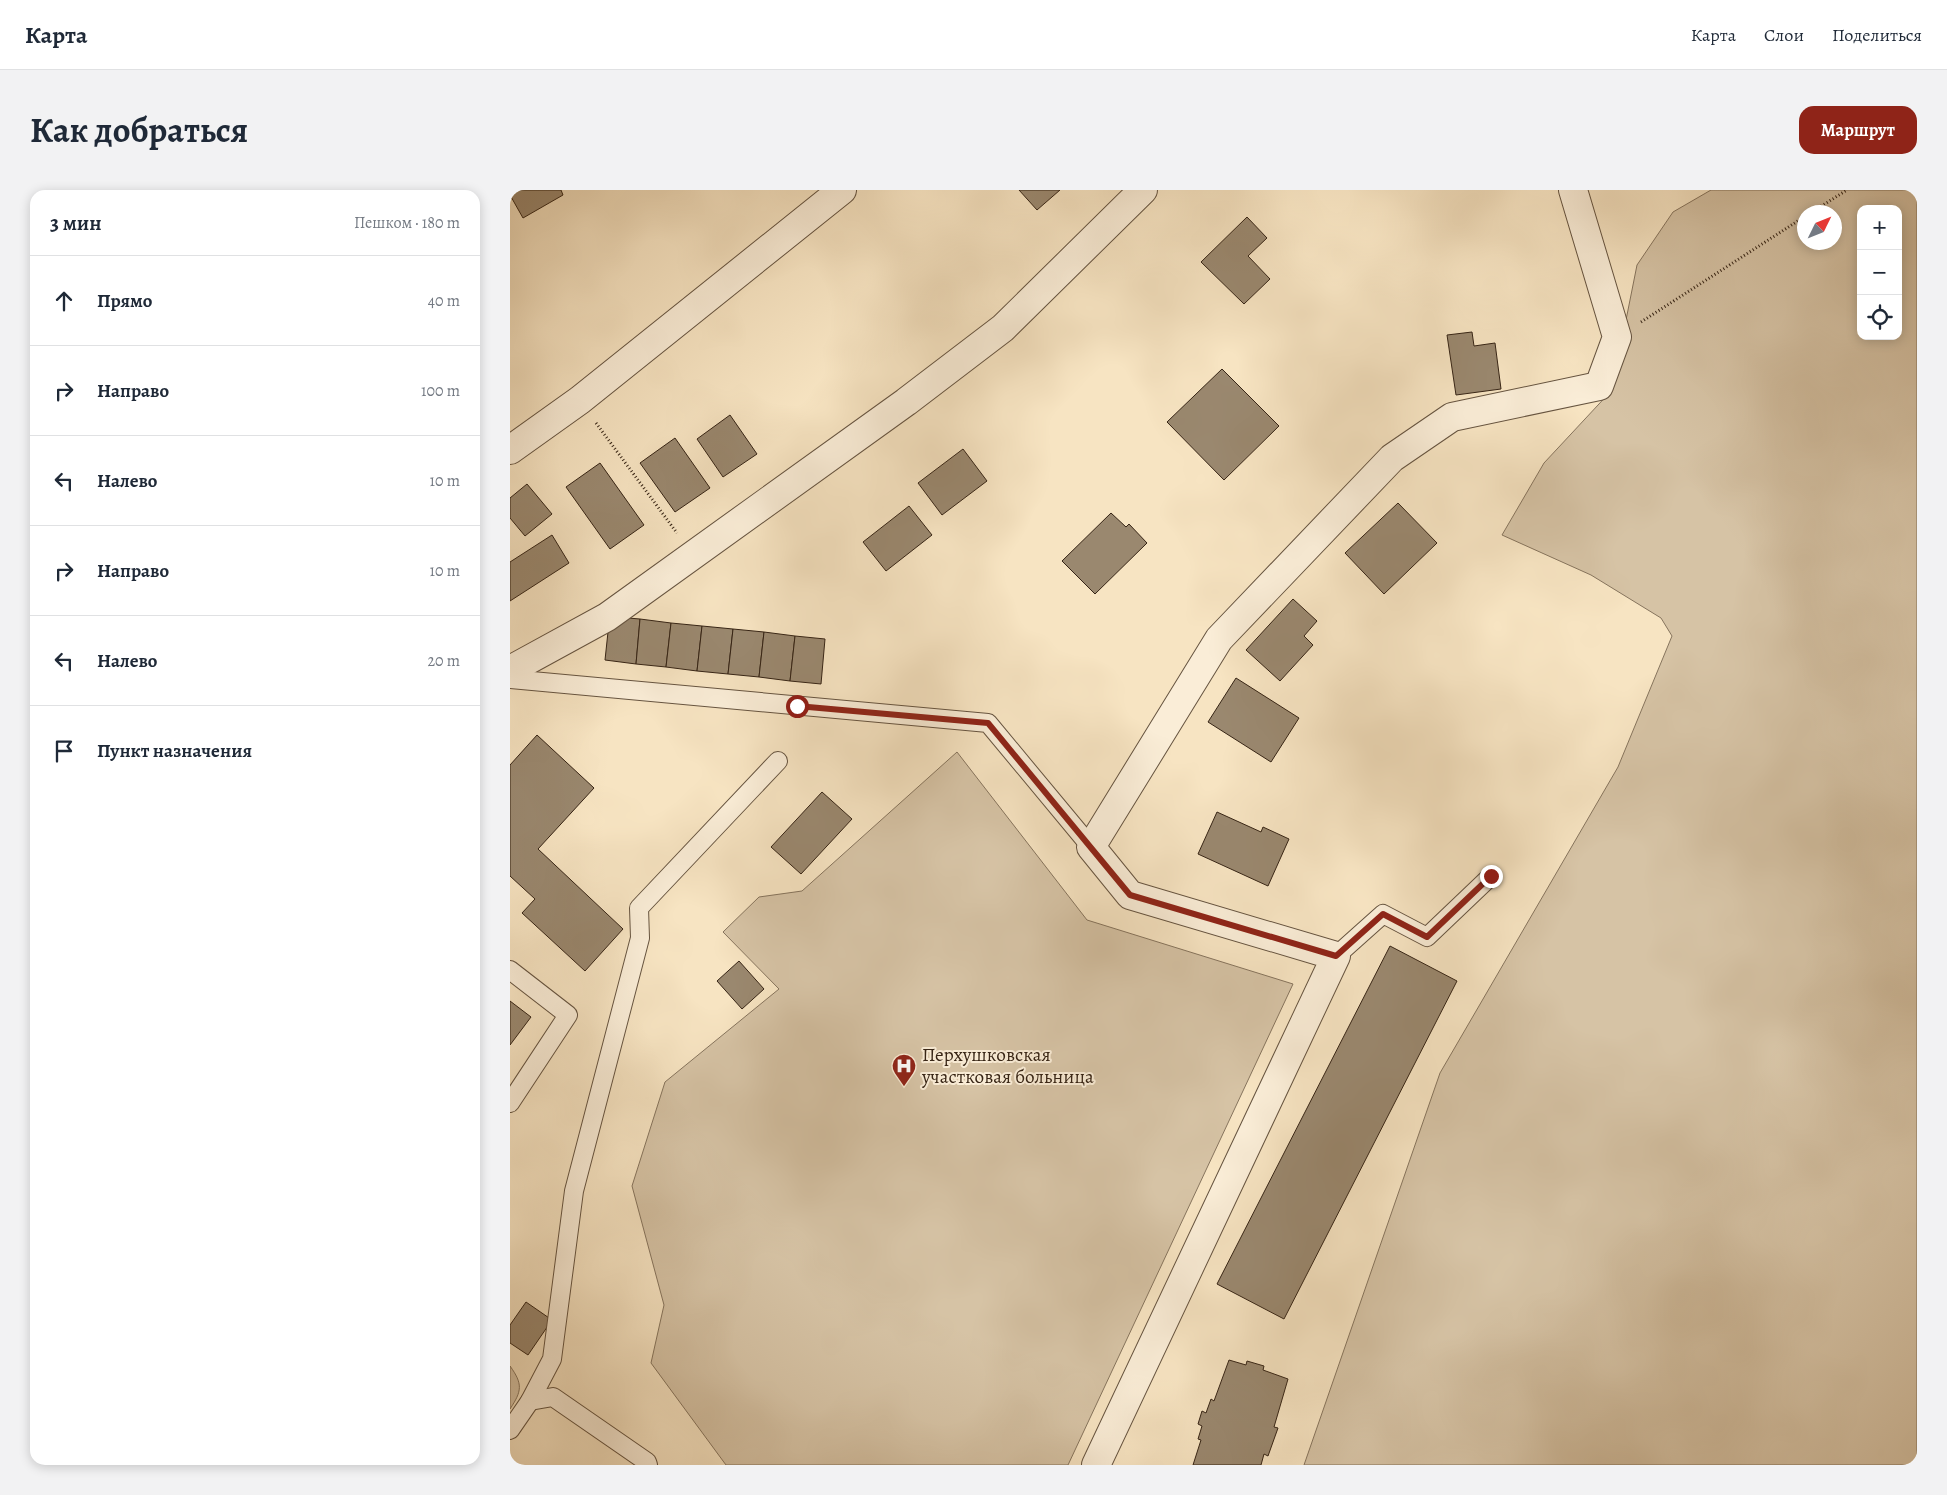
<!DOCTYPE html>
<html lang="ru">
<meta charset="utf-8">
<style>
body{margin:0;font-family:Alegreya,serif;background:#f2f2f3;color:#1f2937}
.controls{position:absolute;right:15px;top:15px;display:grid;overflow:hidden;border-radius:10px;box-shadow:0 2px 12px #0003}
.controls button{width:45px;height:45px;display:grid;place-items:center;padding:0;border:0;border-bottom:1px solid #e0e1e3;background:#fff;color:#1f2937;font:25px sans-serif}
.compass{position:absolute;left:1287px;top:15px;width:45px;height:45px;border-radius:50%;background:#fff;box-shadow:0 2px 12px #0003;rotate:47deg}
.stop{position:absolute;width:15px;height:15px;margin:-11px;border:4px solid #8f2418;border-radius:50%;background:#fff}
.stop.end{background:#8f2418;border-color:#fff;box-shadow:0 1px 5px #0008}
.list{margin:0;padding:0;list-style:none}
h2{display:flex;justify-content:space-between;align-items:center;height:65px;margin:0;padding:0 20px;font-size:21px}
h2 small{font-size:16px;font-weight:400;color:#747a83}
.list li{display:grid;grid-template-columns:32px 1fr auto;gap:15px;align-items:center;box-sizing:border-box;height:90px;padding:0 20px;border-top:1px solid #e0e1e3}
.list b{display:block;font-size:19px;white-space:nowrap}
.list em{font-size:16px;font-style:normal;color:#747a83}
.icon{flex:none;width:28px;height:28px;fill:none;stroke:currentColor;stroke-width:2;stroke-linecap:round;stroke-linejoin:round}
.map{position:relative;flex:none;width:1407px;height:1275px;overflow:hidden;border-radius:15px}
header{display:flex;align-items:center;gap:30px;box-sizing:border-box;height:70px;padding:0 25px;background:#fff;border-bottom:1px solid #e0e1e3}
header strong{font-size:24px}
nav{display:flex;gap:28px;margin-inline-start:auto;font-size:18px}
.intro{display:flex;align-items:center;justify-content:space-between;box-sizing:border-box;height:120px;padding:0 30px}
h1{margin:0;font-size:35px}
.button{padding:12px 22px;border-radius:15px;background:#8f2418;color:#fff;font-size:18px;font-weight:700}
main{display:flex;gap:30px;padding:0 30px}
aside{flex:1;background:#fff;border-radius:15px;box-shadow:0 2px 12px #0003}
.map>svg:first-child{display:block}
.green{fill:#d6c3a5;stroke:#86745d;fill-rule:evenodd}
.building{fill:#9a886f;stroke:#362415}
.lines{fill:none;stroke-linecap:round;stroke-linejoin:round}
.service-casing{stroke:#665440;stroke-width:20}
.minor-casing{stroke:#665440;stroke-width:30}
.path{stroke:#362415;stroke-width:3;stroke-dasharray:1 2.5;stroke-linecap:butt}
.service{stroke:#faedd7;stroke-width:18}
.minor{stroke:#faedd7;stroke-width:28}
.route{stroke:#8f2418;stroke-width:6}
.labels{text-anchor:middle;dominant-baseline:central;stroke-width:4;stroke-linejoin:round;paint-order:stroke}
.poi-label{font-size:19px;fill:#362415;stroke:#faedd7;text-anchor:start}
</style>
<header>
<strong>Карта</strong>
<nav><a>Карта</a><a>Слои</a><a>Поделиться</a></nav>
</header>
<div class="intro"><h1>Как добраться</h1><a class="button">Маршрут</a></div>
<main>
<aside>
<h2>3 мин<small>Пешком · 180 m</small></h2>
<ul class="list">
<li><svg class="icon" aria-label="ahead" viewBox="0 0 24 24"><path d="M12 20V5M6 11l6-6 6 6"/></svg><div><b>Прямо</b></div><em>40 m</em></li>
<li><svg class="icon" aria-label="right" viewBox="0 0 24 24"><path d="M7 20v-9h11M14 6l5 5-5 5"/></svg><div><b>Направо</b></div><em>100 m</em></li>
<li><svg class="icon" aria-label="left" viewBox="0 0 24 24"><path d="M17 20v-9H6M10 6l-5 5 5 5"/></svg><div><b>Налево</b></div><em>10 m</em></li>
<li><svg class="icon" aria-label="right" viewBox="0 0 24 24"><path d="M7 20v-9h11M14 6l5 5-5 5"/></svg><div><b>Направо</b></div><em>10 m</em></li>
<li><svg class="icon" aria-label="left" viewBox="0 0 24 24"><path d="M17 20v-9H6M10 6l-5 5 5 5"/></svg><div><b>Налево</b></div><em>20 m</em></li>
<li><svg class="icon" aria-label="arrive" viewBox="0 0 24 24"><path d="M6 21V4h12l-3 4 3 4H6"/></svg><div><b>Пункт назначения</b></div></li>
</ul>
</aside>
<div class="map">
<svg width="1407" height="1275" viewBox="0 0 1407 1275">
<rect width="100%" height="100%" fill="#f7e4c2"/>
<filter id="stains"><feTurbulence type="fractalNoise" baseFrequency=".004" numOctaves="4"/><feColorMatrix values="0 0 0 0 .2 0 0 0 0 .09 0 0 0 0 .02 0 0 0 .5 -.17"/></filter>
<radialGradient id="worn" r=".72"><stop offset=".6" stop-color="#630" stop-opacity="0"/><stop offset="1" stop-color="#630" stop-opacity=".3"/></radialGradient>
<g class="green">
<path d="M1201,0H1407V1275H794L930,883L1108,577L1162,446L1151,428L1081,385L992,345L1034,273L1102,200L1127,75L1163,22ZM1351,19H1388V146H1351ZM1294,22H1324V52H1294Z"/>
<polygon points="447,562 577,730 783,794 558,1275 216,1275 141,1173 154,1115 122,996 155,892 269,799 213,742 249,707 292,701"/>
<path d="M0,1176C13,1194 12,1201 0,1219Z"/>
</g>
<g class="building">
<polygon points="0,0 51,0 53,5 13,28 0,5"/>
<polygon points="509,0 550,0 527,20"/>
<polygon points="737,27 757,48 738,66 760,89 734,114 691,72"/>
<polygon points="962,142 964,156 985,153 991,199 946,205 937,145"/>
<polygon points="712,179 769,236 714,290 657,232"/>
<polygon points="220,225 247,264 213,287 187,249"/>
<polygon points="165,248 200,298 165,322 130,273"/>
<polygon points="453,259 477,291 432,325 408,293"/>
<polygon points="90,273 134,335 100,359 56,297"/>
<polygon points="17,294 42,324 15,346 0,328 0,308"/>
<polygon points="888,313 927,353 874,404 835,363"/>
<polygon points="399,316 422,345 376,381 353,352"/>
<polygon points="601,323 616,337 619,334 637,353 585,404 552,371"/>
<polygon points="42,345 59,373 0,411 0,372"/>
<polygon points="783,409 807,431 794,446 803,455 770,491 736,460"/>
<polygon points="118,428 130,429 126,474 95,470 98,442"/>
<polygon points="130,429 161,433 156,477 126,474"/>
<polygon points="161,433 192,436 187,481 156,477"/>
<polygon points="192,436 223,439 218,484 187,481"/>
<polygon points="223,439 254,442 249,487 218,484"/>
<polygon points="254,442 285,446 280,491 249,487"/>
<polygon points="285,446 315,449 311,494 280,491"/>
<polygon points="726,488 789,528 761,572 698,532"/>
<polygon points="27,545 84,598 28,659 113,739 75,781 12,723 25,709 0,686 0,575"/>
<polygon points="312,602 342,629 291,684 261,657"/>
<polygon points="707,622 751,642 753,637 779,649 758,696 688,664"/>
<polygon points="880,756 947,791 774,1129 707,1094"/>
<polygon points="229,771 254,799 232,819 207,791"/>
<polygon points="0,811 21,827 0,855"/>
<polygon points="16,1112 42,1130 18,1165 0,1153 0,1135"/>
<polygon points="719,1170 736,1175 737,1171 754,1176 753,1180 778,1189 764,1237 768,1238 758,1266 754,1264 751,1275 683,1275 691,1250 688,1249 692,1236 688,1234 692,1221 696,1223 701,1209 704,1211"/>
</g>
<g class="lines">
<defs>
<g id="service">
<polyline points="0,489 478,533 581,657"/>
<polyline points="826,766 873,724 917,747 981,686"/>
<polyline points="0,780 58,825 0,913"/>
<polyline points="20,1211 43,1207 137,1272 138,1275"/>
<polyline points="0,1240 20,1211 42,1169 64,1001 130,748 129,718 268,571"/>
</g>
<g id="minor">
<polyline points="0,260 70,210 332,0"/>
<polyline points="0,480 97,427 396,212 493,138 633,0"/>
<polyline points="586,1275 826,766 620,705 581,657 709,449 882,268 942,227 1089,196 1107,147 1063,0"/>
</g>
</defs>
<use href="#service" class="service-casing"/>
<use href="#minor" class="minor-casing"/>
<g class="path">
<polyline points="1302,22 1337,0"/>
<polyline points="1131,132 1294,27"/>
<polyline points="86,233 167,343"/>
</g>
<use href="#service" class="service"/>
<use href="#minor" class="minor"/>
</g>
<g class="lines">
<polyline class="route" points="287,516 478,533 620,705 826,766 873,724 917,747 981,686"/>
</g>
<defs>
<symbol id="hospital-pin" viewBox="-11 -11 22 30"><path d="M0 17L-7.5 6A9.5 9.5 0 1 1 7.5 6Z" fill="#8f2418" stroke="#faedd7"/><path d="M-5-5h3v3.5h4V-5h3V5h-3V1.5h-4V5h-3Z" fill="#fff"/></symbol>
</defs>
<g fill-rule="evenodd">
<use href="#hospital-pin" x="380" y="862" width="28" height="38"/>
</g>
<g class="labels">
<g class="poi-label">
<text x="412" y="865">Перхушковская<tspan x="412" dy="22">участковая больница</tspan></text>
</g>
</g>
<rect width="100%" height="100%" filter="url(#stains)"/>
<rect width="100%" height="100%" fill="url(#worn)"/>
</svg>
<div class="controls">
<button>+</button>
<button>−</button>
<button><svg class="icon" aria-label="locate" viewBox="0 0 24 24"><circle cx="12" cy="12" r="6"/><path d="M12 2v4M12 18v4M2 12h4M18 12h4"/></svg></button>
</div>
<svg class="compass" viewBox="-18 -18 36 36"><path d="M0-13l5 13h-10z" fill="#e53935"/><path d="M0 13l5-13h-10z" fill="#747a83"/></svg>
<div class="stop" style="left:287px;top:516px"></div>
<div class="stop end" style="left:981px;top:686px"></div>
</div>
</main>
